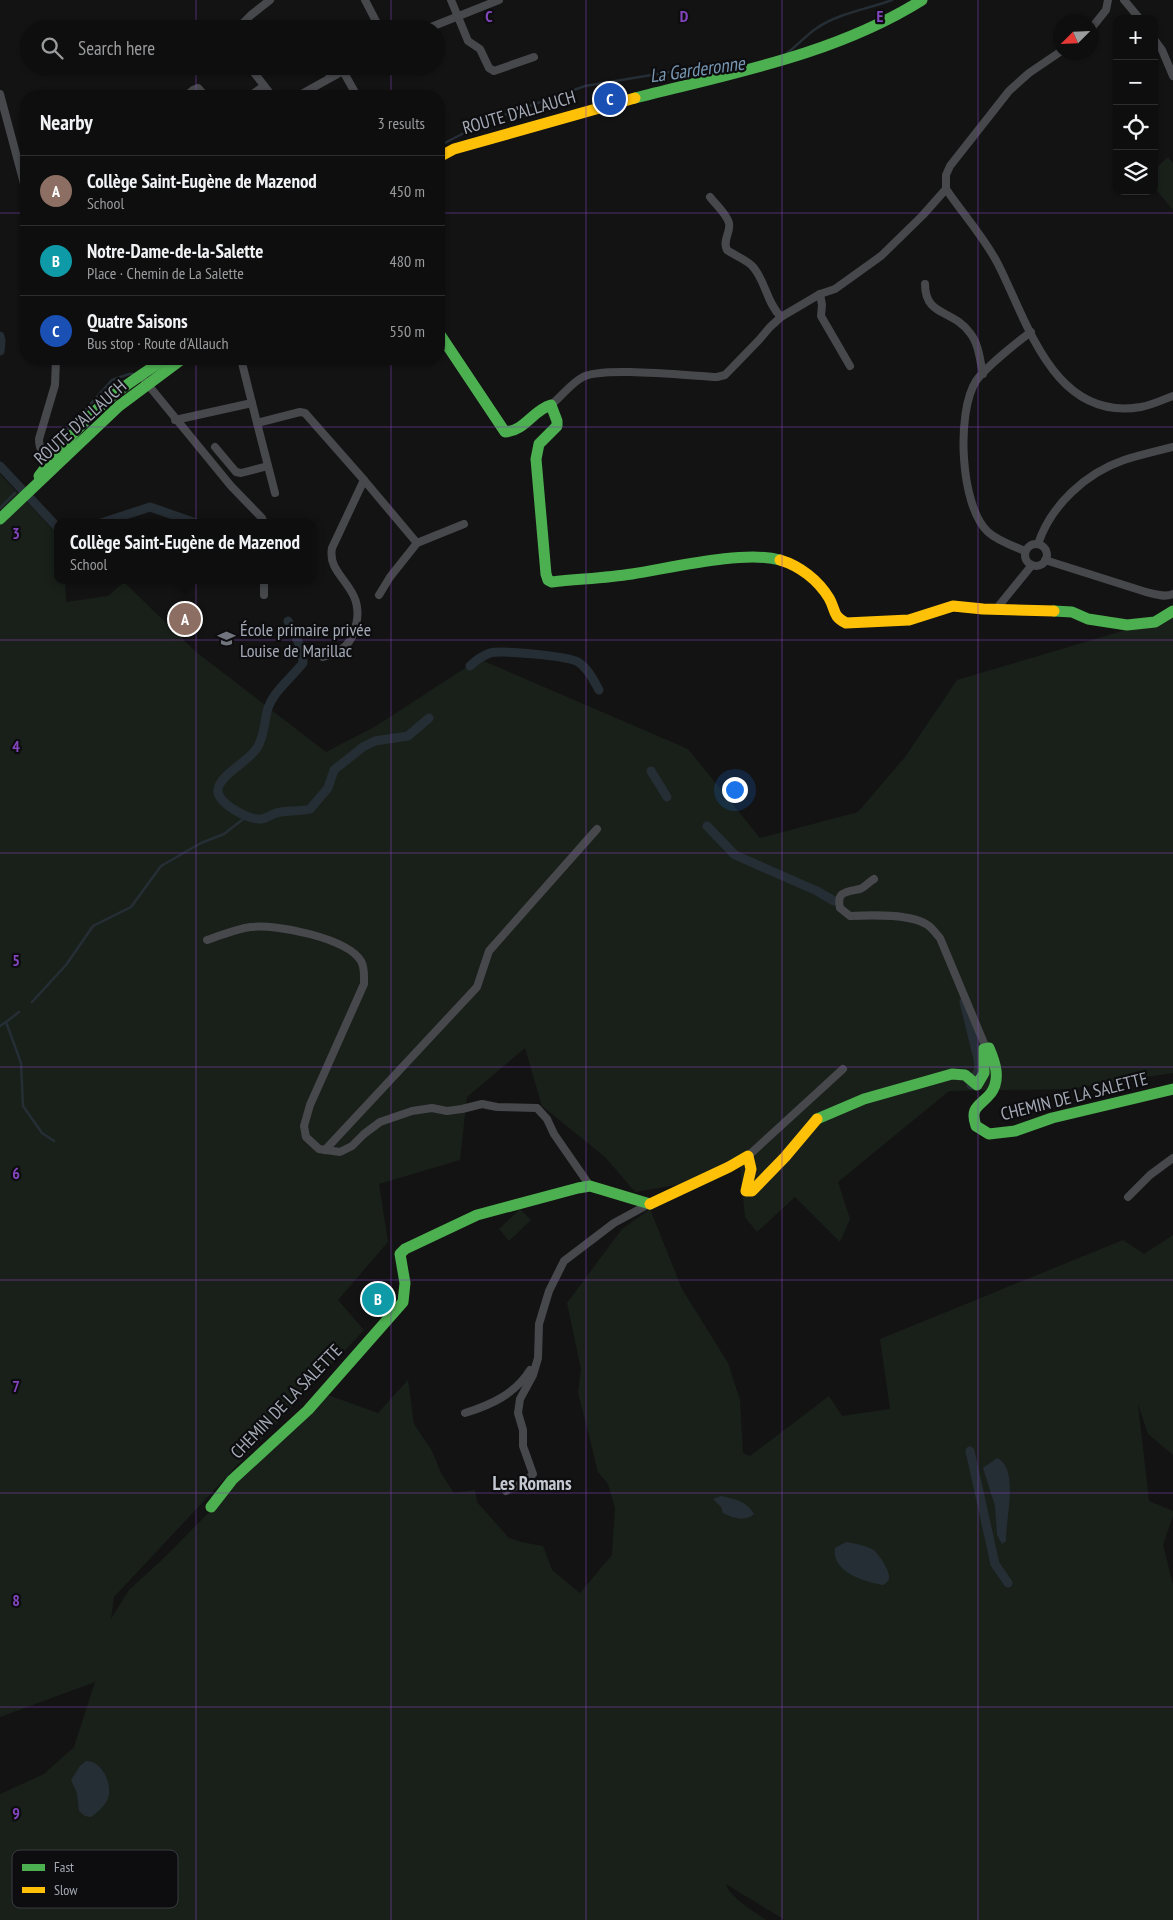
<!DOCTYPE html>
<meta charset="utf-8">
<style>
body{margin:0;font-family:"PT Sans Narrow",sans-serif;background:#1c1c1c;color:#f1f3f6}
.controls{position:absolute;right:15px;top:15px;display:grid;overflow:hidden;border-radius:10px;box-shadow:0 1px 4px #0004}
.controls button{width:45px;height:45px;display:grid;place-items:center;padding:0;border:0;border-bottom:1px solid #2e2e2e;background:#0e0e0e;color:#f1f3f6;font:25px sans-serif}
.compass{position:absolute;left:1053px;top:15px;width:45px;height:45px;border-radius:50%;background:#0e0e0e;box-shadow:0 1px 4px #0004;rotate:246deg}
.you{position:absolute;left:734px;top:789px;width:18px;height:18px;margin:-12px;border:4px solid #fff;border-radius:50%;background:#1a73e8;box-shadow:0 0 0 8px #1a73e833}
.badge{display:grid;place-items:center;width:32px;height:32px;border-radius:50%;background:#71747c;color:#fff;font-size:16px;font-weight:700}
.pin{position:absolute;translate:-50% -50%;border:2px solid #fff;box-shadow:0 1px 5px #0006}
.popup{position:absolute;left:54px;top:519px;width:262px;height:65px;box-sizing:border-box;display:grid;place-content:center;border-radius:10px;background:#0e0e0e;filter:drop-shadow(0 1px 4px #0005);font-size:16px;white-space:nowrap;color:#9b9c9e}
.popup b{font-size:19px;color:#f1f3f6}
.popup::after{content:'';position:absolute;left:50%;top:100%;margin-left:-10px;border:10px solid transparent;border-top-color:#0e0e0e}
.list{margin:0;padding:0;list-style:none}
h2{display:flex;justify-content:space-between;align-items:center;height:65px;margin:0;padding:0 20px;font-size:21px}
h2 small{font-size:16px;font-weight:400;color:#9b9c9e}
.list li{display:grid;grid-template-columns:32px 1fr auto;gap:15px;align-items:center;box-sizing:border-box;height:70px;padding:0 20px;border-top:1px solid #2e2e2e}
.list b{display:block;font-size:19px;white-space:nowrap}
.list p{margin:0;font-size:16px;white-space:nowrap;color:#9b9c9e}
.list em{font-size:16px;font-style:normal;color:#9b9c9e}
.icon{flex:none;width:28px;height:28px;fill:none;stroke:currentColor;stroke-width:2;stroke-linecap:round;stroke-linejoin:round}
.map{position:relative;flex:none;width:1173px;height:1920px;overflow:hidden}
.search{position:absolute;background:#0e0e0e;box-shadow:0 1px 4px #0004;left:20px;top:20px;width:425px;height:55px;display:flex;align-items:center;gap:12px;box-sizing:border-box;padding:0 18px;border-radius:28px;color:#9b9c9e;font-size:19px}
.panel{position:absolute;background:#0e0e0e;box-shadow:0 1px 4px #0004;left:20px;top:90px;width:425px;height:275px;border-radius:20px}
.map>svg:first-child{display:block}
.green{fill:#19201a}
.water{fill:#262e35}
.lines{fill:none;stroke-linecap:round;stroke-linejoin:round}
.stream{stroke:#262e35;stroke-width:2.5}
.canal{stroke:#262e35;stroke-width:9}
.street{stroke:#47484c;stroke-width:8}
.fast{stroke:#4caf50;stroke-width:11}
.slow{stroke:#ffc107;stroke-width:11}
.grid{fill:none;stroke:#8345bd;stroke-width:1;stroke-opacity:0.55}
.labels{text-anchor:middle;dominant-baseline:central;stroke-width:4.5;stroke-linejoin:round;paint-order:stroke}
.street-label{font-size:18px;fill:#a3a9b5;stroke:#0d0d0f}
.poi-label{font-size:18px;fill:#a3a9b5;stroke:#0d0d0f;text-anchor:start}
.water-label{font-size:19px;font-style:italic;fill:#7897b2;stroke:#0d0d0f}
.neighbourhood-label{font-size:19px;font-weight:bold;fill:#c4c8d1;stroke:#0d0d0f}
.key{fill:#0d0d0f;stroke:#3a3c41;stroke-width:1}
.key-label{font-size:14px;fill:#a3a9b5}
.grid-label{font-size:16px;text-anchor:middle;font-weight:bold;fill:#8345bd;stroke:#0d0d0f;stroke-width:4.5;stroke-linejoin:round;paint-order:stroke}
</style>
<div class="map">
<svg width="1173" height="1920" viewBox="0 0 1173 1920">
<rect width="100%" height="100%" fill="#131313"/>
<g class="green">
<polygon points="1168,157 1173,163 1173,210 1154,187 1154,170"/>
<path d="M0,474L57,534L58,580H65L66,602L108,596L124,582L195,651L326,752L376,726L479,659L688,749L760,838L858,812L905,757L957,680L1173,616V1073L1069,1089L949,1091L838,1182L850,1219L840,1242L795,1197L757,1232L745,1217L740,1167L688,1183L635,1192L605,1157L542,1106L525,1048L467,1097L460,1160L379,1184L388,1242L338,1300L364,1330L114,1597L111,1619L129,1590L166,1556L325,1394L378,1413L408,1380L414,1424L432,1451L441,1473L454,1493L475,1490L477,1502L509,1538L521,1542L543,1546L552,1570L580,1593L612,1555L615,1508L608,1484L598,1472L578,1392L581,1369L567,1303L622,1229L650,1209L682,1289L728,1363L740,1400L743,1453L750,1456L829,1396L842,1416L890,1409L880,1339L1123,1240L1144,1254L1173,1235V1455L1148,1434L1138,1404L1149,1501L1173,1511V1516L1163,1545L1173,1585V1920H785L726,1884C729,1897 755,1912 766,1920H0V1794L44,1774L74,1747L95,1682L0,1717Z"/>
<polygon points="520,1209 531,1220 509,1241 499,1229"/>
</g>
<g class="water">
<path d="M997,1458C1020,1468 1005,1521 1006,1541L1002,1544L997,1535L995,1506L983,1468Z"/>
<path d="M721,1496C734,1499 747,1501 754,1514C746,1522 732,1518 723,1513L721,1507L713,1499Z"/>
<path d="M846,1542C852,1543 867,1546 872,1549C878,1552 891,1572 889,1579C888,1581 885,1584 883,1585C865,1582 831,1572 835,1548Z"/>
<path d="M86,1761C102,1760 113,1785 108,1798C105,1806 98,1812 91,1817L85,1816L79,1811L77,1793L71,1780L80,1766Z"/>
</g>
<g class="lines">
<g class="stream">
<path d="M787,53C797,46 806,35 817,28C839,13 868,9 892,0"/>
<polyline points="439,146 485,122 585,86 706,66 736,67"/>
<polyline points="52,447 112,380 129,374 134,374"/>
<polyline points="0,508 15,493"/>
<polyline points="32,1002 66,965 93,926 131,907 161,866 201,843 224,834 247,816"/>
<polyline points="19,1012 6,1022 21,1063 23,1106 42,1133 54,1141"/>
<polyline points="0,1026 6,1022"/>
</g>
<g class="canal">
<polyline points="0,336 1,341 0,351"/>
<polyline points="0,466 58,528"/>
<polyline points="101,523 150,507 196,523"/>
<path d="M288,621L302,650L303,663C292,677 274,691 268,708C264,721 265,736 257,748C248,762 221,774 218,789C215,802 247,819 258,819C264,820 270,815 276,813C286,810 299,812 310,809L328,788L334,770L363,747L375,741L408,736L429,718"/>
<path d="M470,666C476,660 482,656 490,653C502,650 568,656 578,662C588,668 594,681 599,690"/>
<polyline points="651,771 667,797"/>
<polyline points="707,826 735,855 817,891 834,901"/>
<polyline points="964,1002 978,1059 979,1069 971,1085"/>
<polyline points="970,1451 995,1564 1008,1583"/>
</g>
<g class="street">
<polyline points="365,0 380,29"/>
<polyline points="451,0 468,41 480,49 489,68 494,71 534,57"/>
<polyline points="1124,0 1140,19"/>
<polyline points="237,29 251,15 270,0"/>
<polyline points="426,29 499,0"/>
<polyline points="1090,30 1106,10 1108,0"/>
<polyline points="1154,39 1162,50 1173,76"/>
<polyline points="249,66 272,96"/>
<polyline points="325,66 331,77"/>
<polyline points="409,66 412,71"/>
<polyline points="343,71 357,96"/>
<polyline points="0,94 26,191"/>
<polyline points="186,96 193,90 198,88 205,96"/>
<polyline points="250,96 264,86"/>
<polyline points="298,96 352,66"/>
<path d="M946,189C963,214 984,237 998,264C1028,323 1054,422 1141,407C1152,405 1162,400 1173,396"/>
<path d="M710,197C716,205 726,213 729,223C731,233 722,240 727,250C735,256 748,260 754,268C766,283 767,303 781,317"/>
<path d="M925,284C925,317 953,309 970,333C979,344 980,361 983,374"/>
<polyline points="820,294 822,305 821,316 850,366"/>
<path d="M241,359L257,423L300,412L305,413L364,480L332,548C326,579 370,586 354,632C349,647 338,653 323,657"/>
<polyline points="145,381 231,486 262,518 264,523"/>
<path d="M551,405C561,397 571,383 583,377C602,366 691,376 717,377L725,375L759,340L770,327L781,317L820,294L835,289L881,256L923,215L946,189V175L950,166L1009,91L1029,73L1060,52"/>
<polyline points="175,420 252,403"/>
<polyline points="257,423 275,493"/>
<polyline points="215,447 236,472 241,473 268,466"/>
<path d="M54,463C44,455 39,451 39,439L55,385L56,359"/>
<polyline points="364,480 417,543 390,577 379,595"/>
<polyline points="417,543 464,524"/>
<path d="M1038,544C1051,505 1086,473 1124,460C1140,455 1157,451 1173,447"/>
<circle cx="1036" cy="555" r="11"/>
<path d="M1025,551C1013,546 998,541 988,532C960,506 956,412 976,381C985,368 1017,342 1031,332"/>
<path d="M1045,560L1146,592C1154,594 1165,598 1173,594"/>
<polyline points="264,580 264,595"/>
<polyline points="997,608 1032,565"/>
<path d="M874,879C869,882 865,887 860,889C847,892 836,891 840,908L850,916C870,915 913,913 929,926C933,929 936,934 940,938L986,1048"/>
<path d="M207,940C221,935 236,929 251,927C277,924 347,938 361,961C365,968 364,977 364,984L310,1105L304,1126L306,1137L319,1149L340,1152L352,1146L364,1134L380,1122L412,1111L432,1108L447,1111L462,1109L482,1104L497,1107L537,1108L547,1119L554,1134L590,1186"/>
<polyline points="325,1150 477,987 489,951 597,829"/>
<polyline points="748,1156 843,1069"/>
<polyline points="1128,1197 1150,1175 1173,1158"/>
<path d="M465,1413C491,1405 515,1394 530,1370"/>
<polyline points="506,1491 526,1481 533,1474 523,1446 523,1430 518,1413 520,1399 533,1375 538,1358 539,1324 549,1291 564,1261 614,1223 649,1204"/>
</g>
<g class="fast">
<path d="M635,98C733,73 836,54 922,0"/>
<path d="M439,333L505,432C525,431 533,410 551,405L557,421V426L539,444L536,459L546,574L548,580L552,582C579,579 606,578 632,574C671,568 743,550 780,560"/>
<path d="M39,476C61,447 84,419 111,397C128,383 147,371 165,359"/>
<polyline points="0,519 119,406 182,359"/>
<polyline points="1054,611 1072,612 1088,619 1127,625 1155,622 1173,611"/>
<path d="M817,1119L864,1099L952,1074L965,1075L977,1085L984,1073V1049L989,1048C995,1062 1001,1079 991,1093C981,1106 969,1106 976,1126L989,1134L1015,1131L1052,1118L1173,1089"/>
<polyline points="211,1507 232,1480 308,1410 403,1302 405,1283 400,1254 405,1249 477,1215 578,1188 590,1186 650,1204"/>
</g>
<g class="slow">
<polyline points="439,157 454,149 635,98"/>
<path d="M780,560C800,566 818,580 829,598C836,610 832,616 846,623L909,620L953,606L983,609L1054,611"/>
<polyline points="650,1204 729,1167 748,1156 751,1169 746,1191 752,1191 785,1157 817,1119"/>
</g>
</g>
<path class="grid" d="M196,0V29M391,0V29M586,0V1920M782,0V1920M978,0V1920M196,66V96M391,66V96M0,213H26M439,213H1173M196,359V1920M391,359V1920M0,427H1173M0,640H1173M0,853H1173M0,1067H1173M0,1280H1173M0,1493H1173M0,1707H1173"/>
<defs>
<symbol id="school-bare" viewBox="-9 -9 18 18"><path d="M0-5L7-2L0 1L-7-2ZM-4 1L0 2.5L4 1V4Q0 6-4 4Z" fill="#71747c" stroke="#0d0d0f" stroke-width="2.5" paint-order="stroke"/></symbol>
</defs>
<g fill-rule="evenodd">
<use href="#school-bare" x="214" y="626" width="25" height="25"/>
</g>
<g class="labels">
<g class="street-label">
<text transform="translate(519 112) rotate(-16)">ROUTE D'ALLAUCH</text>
<text transform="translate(80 422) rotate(-42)">ROUTE D'ALLAUCH</text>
<text transform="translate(1074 1096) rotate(-14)">CHEMIN DE LA SALETTE</text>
<text transform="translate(286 1401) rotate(-46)">CHEMIN DE LA SALETTE</text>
</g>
<g class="poi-label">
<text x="240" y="629">École primaire privée<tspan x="240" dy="21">Louise de Marillac</tspan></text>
</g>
<g class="water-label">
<text transform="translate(697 69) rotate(-8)">La Garderonne</text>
</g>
<g class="neighbourhood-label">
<text x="532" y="1483">Les Romans</text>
</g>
</g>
<rect x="12" y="1850" width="166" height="58" rx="8" class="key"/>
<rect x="22" y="1864" width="23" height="7" fill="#4caf50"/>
<rect x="22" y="1887" width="23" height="6" fill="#ffc107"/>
<g class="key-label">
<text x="54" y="1872">Fast</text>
<text x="54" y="1895">Slow</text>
</g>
<g class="grid-label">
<text x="489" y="22">C</text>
<text x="684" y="22">D</text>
<text x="880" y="22">E</text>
<text x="16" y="539">3</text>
<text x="16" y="752">4</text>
<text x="16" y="966">5</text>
<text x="16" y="1179">6</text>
<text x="16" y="1392">7</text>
<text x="16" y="1606">8</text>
<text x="16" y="1819">9</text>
</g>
</svg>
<div class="controls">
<button>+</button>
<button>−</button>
<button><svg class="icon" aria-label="locate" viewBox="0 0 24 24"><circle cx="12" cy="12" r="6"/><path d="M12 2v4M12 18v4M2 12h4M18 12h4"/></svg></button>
<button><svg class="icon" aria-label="layers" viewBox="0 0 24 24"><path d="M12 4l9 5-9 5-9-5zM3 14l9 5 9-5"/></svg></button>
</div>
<svg class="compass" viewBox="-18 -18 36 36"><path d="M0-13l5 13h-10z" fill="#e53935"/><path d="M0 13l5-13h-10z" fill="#9b9c9e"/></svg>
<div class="you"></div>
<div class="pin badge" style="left:185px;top:619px;background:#8d6e63">A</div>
<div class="popup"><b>Collège Saint-Eugène de Mazenod</b>School</div>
<div class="pin badge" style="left:378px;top:1299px;background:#0f9aa8">B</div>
<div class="pin badge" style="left:610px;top:99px;background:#1a4fb4">C</div>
<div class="search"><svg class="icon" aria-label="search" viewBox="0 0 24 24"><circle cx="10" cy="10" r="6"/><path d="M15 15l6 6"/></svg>Search here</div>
<section class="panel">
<h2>Nearby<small>3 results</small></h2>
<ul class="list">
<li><span class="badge" style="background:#8d6e63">A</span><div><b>Collège Saint-Eugène de Mazenod</b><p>School</p></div><em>450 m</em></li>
<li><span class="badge" style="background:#0f9aa8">B</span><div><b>Notre-Dame-de-la-Salette</b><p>Place · Chemin de La Salette</p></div><em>480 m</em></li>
<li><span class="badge" style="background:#1a4fb4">C</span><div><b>Quatre Saisons</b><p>Bus stop · Route d'Allauch</p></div><em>550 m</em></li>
</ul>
</section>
</div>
